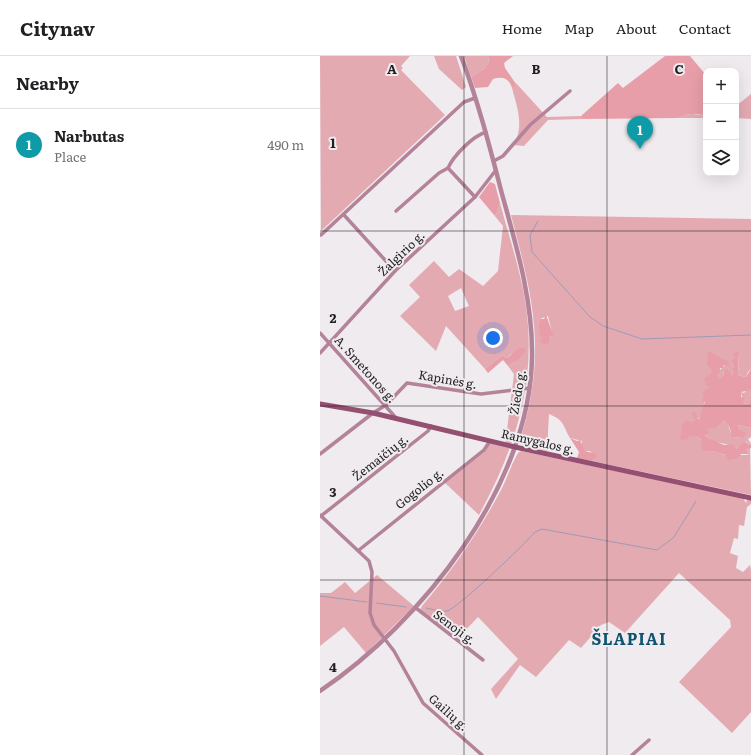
<!DOCTYPE html>
<meta charset="utf-8">
<style>
body{margin:0;font-family:Literata,serif;background:#f2f2f2;color:#202124}
.controls{position:absolute;right:12px;top:12px;display:grid;overflow:hidden;border-radius:8px;box-shadow:0 4px 16px #0002}
.controls button{width:36px;height:36px;display:grid;place-items:center;padding:0;border:0;border-bottom:1px solid #e0e0e0;background:#fff;color:#202124;font:20px sans-serif}
.you{position:absolute;left:173px;top:282px;width:14px;height:14px;margin:-10px;border:3px solid #fff;border-radius:50%;background:#1a73e8;box-shadow:0 0 0 6px #1a73e833}
.badge{display:grid;place-items:center;width:26px;height:26px;border-radius:50%;background:#2c627d;color:#fff;font-size:13px;font-weight:700}
.pin{position:absolute;translate:-50% -33px;filter:drop-shadow(0 1px 2px #0008)}
.pin::after{content:'';position:absolute;top:21px;width:14px;height:12px;background:inherit;clip-path:polygon(0 0,100% 0,50% 100%)}
.list{margin:0;padding:0;list-style:none}
h2{display:flex;justify-content:space-between;align-items:center;height:52px;margin:0;padding:0 16px;font-size:17px}
h2 small{font-size:13px;font-weight:400;color:#757577}
.list li{display:grid;grid-template-columns:26px 1fr auto;gap:12px;align-items:center;box-sizing:border-box;height:72px;padding:0 16px;border-top:1px solid #e0e0e0}
.list b{display:block;font-size:15px;white-space:nowrap}
.list p{margin:0;font-size:13px;white-space:nowrap;color:#757577}
.list em{font-size:13px;font-style:normal;color:#757577}
.icon{flex:none;width:22px;height:22px;fill:none;stroke:currentColor;stroke-width:2;stroke-linecap:round;stroke-linejoin:round}
.map{position:relative;flex:none;width:431px;height:699px;overflow:hidden}
header{display:flex;align-items:center;gap:24px;box-sizing:border-box;height:56px;padding:0 20px;background:#fff;border-bottom:1px solid #e0e0e0}
header strong{font-size:19px}
nav{display:flex;gap:22px;margin-inline-start:auto;font-size:14px}
main{display:flex}
aside{flex:1;background:#fff}
.map>svg:first-child{display:block}
.green{fill:#e4aab2;fill-rule:evenodd}
.forest{fill:#e89ea9}
.lines{fill:none;stroke-linecap:round;stroke-linejoin:round}
.stream{stroke:#9e9ab6;stroke-width:1}
.minor{stroke:#b48399;stroke-width:3.5}
.tertiary{stroke:#b48399;stroke-width:4.5}
.secondary{stroke:#944f71;stroke-width:5}
.grid{fill:none;stroke:#201e1f;stroke-width:1;stroke-opacity:0.55}
.labels{text-anchor:middle;dominant-baseline:central;stroke-width:4;stroke-linejoin:round;paint-order:stroke}
.street-label{font-size:12px;fill:#201e1f;stroke:#efebef}
.district-label{font-size:16px;font-weight:bold;letter-spacing:1px;fill:#0e5370;stroke:#efebef}
.grid-label{font-size:13px;text-anchor:middle;font-weight:bold;fill:#201e1f;stroke:#efebef;stroke-width:4;stroke-linejoin:round;paint-order:stroke}
</style>
<header>
<strong>Citynav</strong>
<nav><a>Home</a><a>Map</a><a>About</a><a>Contact</a></nav>
</header>
<main>
<aside>
<h2>Nearby<small></small></h2>
<ul class="list">
<li><span class="badge" style="background:#0f9aa8">1</span><div><b>Narbutas</b><p>Place</p></div><em>490 m</em></li>
</ul>
</aside>
<div class="map">
<svg width="431" height="699" viewBox="0 0 431 699">
<rect width="100%" height="100%" fill="#efebef"/>
<g class="green">
<polygon points="0,0 90,0 81,10 83,12 81,14 125,59 1,175"/>
<polygon points="114,0 136,0 146,31 142,34 119,13"/>
<polygon points="144,0 168,0 169,6 165,12 151,21"/>
<path d="M195,26L227,61L261,60L262,63L228,64L204,90L193,89C205,71 197,51 192,32L196,28Z"/>
<polygon points="431,38 431,63 416,62 416,50"/>
<polygon points="372,58 386,60 386,62 358,62 362,59"/>
<path d="M180,147C188,177 198,207 204,238C219,320 197,389 159,459L123,425L163,393L168,387L185,390L194,318L188,310L197,305L191,298L187,302L182,299L165,313L126,270L116,295L80,260L100,241L89,229L114,205L129,221L139,213L163,230L178,215L183,170L174,159L177,157ZM141,232L149,250L135,255L128,240Z"/>
<path d="M191,159L431,163V313L428,316L426,321L418,319L419,296L415,302L412,320L408,314L403,315L404,319L401,324L395,318L409,306L392,314L391,331L386,335C385,345 383,354 380,362H374L375,364C369,366 363,372 362,378L378,381L391,395L406,399H427L429,398L427,392L430,391L431,439L272,405L276,402L270,395H265L262,392V385L250,382C242,368 245,365 229,358L227,395L201,388L200,385C227,296 214,246 191,159ZM228,260L233,280L223,282L218,269L220,263Z"/>
<polygon points="427,334 431,334 431,343 428,348 423,347 421,336 424,337"/>
<polygon points="404,365 408,368 412,381 423,382 418,369 431,372 431,381 428,383 431,388 429,389 426,385 416,393 410,389 387,384 385,380 388,378 387,372"/>
<path d="M201,395L423,442L426,447L427,444H431V448L427,451L424,470L419,469L418,483L414,482L410,497L418,500L416,512L423,516L430,509L431,515V656L412,677L359,626L411,571L410,564L359,517L305,577L289,566L281,569L261,592L249,584L216,621L200,609L176,643L171,633L198,603L158,561L138,582L100,554L102,550C132,515 158,477 180,436C187,423 191,409 198,397Z"/>
<polygon points="57,519 94,550 46,597 24,571 0,590 0,537 11,537 25,526 35,537"/>
</g>
<g class="forest">
<path d="M168,0H193L184,7L185,12L196,28L194,31L192,32C189,22 182,20 173,23L168,31L155,32L151,21L165,12L169,6Z"/>
<path d="M345,0H370L386,19V60C377,57 365,57 358,62L262,63L261,60L298,27L303,32Z"/>
<polygon points="170,126 175,128 180,147 177,157 174,159 159,141"/>
<polygon points="226,259 233,278 233,280 229,281 229,287 224,289 219,285 223,282 218,279 220,277 218,269 220,263 224,263"/>
<polygon points="199,292 203,292 206,295 197,305 188,310 183,304 168,317 165,313 182,299 187,302"/>
<path d="M388,295L409,306V311L404,309L403,312H400V317L396,318L400,323L404,319L403,314L406,313L411,316L412,320L413,314L411,312L414,311L412,304L415,302L413,299L416,296H419L418,319L426,321L431,313V334L421,336V341L424,342L423,347L428,348L431,343V372L418,369L420,374L425,376V379L423,382L411,381C411,374 410,369 404,365L395,372H387L389,377L385,380L389,384L391,383L404,389L413,388L416,393L425,385L429,389L431,388V392L427,393L429,398H421L418,402L408,404L406,399L391,395H382L381,384L378,381L369,380L368,383L360,384L362,369L367,364L370,366L375,364L371,357L375,356L378,363L380,362L381,355L385,346L381,345L384,342L382,336L391,331L386,330L384,322L390,319L392,314L387,309Z"/>
<polygon points="250,382 257,385 260,384 265,395 276,398 276,402 272,405 257,402 259,396"/>
</g>
<g class="lines">
<g class="stream">
<polyline points="218,165 210,179 212,196 270,261 283,270 322,283 431,279"/>
<polyline points="0,540 47,546"/>
<polyline points="56,547 86,551"/>
<path d="M106,552C112,553 121,556 127,555C137,553 206,487 215,476L222,473L337,494L354,481L376,445"/>
</g>
<g class="minor">
<polyline points="174,105 183,100 210,69 250,35"/>
<path d="M128,112C134,99 153,80 166,76"/>
<polyline points="76,155 119,117 128,112 155,141"/>
<polyline points="24,159 75,215"/>
<polyline points="0,178 1,179 144,46 155,42"/>
<polyline points="0,277 77,363"/>
<polyline points="0,297 75,215 155,141 176,114"/>
<polyline points="0,398 53,357 66,349 87,327 161,338 210,332"/>
<polyline points="0,459 49,505 52,516 50,557 54,569 74,595 103,647 162,699"/>
<polyline points="1,460 108,375 111,370"/>
<polyline points="39,494 164,394 170,385"/>
<polyline points="96,552 163,604"/>
<polyline points="312,699 329,684"/>
</g>
<path class="tertiary" d="M0,635C102,566 210,430 212,301C213,246 197,192 182,138C170,92 158,45 141,0"/>
<polyline class="secondary" points="0,348 53,357 195,391 431,442"/>
</g>
<path class="grid" d="M144,0V699M287,0V699M0,175H431M0,350H431M0,524H431"/>
<g class="labels">
<g class="street-label">
<text transform="translate(81 197) rotate(-44)">Žalgirio g.</text>
<text transform="translate(46 313) rotate(48)">A. Smetonos g.</text>
<text transform="translate(128 323) rotate(10)">Kapinės g.</text>
<text transform="translate(197 336) rotate(-80)">Žiedo g.</text>
<text transform="translate(218 385) rotate(13)">Ramygalos g.</text>
<text transform="translate(60 401) rotate(-38)">Žemaičių g.</text>
<text transform="translate(99 432) rotate(-38)">Gogolio g.</text>
<text transform="translate(135 571) rotate(37)">Senoji g.</text>
<text transform="translate(129 656) rotate(42)">Gailių g.</text>
</g>
<g class="district-label">
<text x="309" y="582">ŠLAPIAI</text>
</g>
</g>
<g class="grid-label">
<text x="72" y="18">A</text>
<text x="216" y="18">B</text>
<text x="359" y="18">C</text>
<text x="13" y="92">1</text>
<text x="13" y="267">2</text>
<text x="13" y="441">3</text>
<text x="13" y="616">4</text>
</g>
</svg>
<div class="controls">
<button>+</button>
<button>−</button>
<button><svg class="icon" aria-label="layers" viewBox="0 0 24 24"><path d="M12 4l9 5-9 5-9-5zM3 14l9 5 9-5"/></svg></button>
</div>
<div class="you"></div>
<div class="pin badge" style="left:320px;top:93px;background:#0f9aa8">1</div>
</div>
</main>
